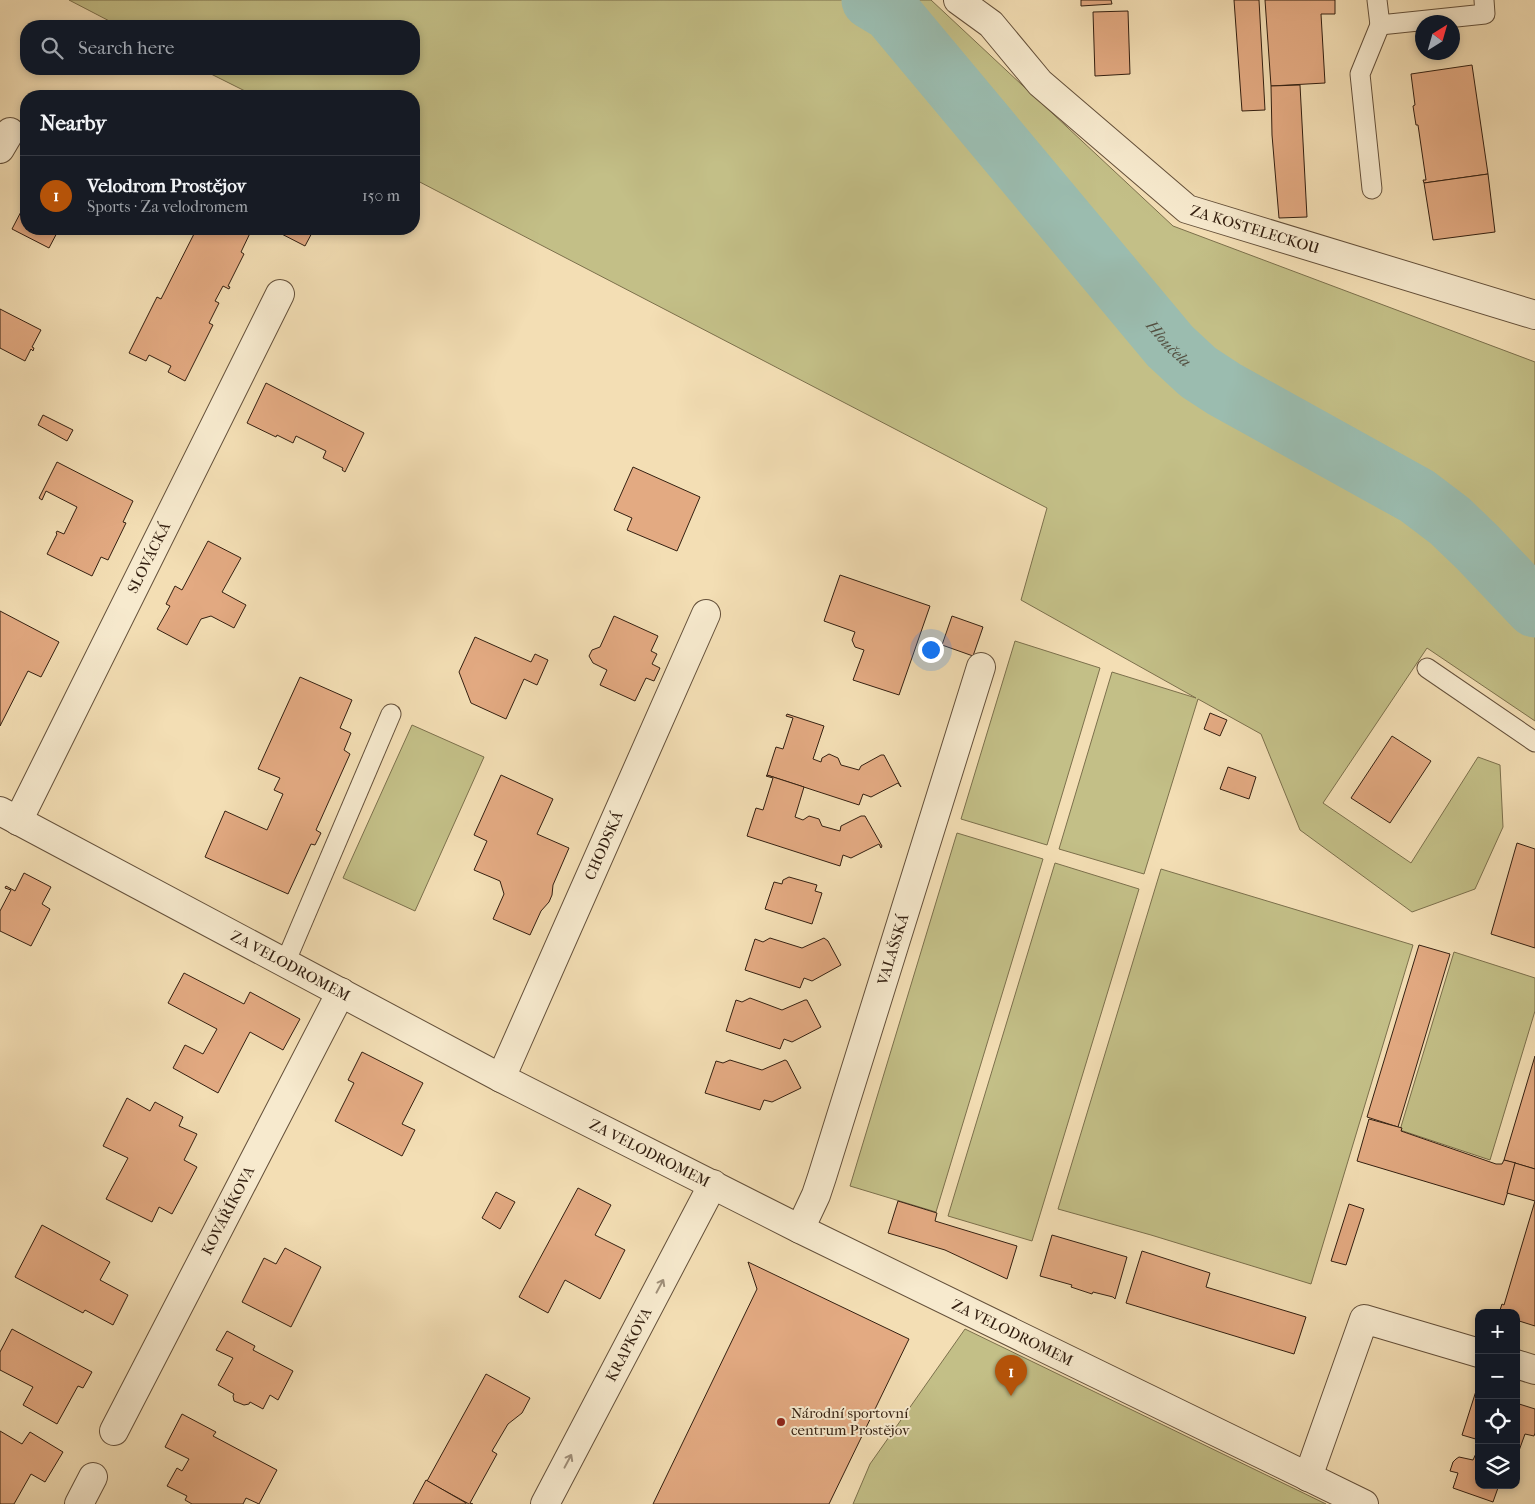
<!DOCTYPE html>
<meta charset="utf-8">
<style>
body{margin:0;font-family:"IM FELL French Canon",serif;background:#20242c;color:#f1f3f6}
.controls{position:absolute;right:15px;bottom:15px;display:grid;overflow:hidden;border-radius:10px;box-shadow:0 2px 8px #0003}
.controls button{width:45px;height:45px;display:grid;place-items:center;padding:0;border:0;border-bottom:1px solid #363941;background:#171b24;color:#f1f3f6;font:25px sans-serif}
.compass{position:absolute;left:1415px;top:15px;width:45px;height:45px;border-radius:50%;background:#171b24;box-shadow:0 2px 8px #0003;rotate:37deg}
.you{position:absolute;left:930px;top:649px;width:18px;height:18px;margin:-12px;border:4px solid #fff;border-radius:50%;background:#1a73e8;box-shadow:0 0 0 8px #1a73e833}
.badge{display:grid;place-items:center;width:32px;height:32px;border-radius:50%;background:#b45309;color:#fff;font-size:16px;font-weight:700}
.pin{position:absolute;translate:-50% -41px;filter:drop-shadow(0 1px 2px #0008)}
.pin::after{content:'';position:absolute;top:26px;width:18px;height:15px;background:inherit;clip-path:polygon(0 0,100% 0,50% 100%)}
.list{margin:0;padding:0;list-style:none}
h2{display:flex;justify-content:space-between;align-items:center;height:65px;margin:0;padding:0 20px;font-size:21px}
h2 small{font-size:16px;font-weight:400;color:#9ea1a6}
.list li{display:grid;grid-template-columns:32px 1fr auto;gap:15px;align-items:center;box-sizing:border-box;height:80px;padding:0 20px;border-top:1px solid #363941}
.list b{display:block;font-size:19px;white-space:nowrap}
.list p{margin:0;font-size:16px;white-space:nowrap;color:#9ea1a6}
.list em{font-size:16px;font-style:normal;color:#9ea1a6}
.icon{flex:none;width:28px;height:28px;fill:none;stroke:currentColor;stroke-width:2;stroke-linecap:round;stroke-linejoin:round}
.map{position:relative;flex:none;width:1535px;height:1504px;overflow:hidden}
.search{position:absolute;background:#171b24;box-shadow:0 2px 8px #0003;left:20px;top:20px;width:400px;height:55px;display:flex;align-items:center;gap:12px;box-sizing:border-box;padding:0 18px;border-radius:20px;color:#9ea1a6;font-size:19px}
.panel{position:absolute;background:#171b24;box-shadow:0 2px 8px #0003;left:20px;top:90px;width:400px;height:145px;border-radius:20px}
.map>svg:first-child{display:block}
.green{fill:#c3bf87;stroke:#7c704c}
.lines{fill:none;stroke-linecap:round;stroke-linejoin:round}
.river{stroke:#9bbcaf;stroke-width:59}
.building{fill:#e3aa82;stroke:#342011}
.service-casing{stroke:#64503a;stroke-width:21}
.minor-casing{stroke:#64503a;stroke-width:30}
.service{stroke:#f7eace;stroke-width:19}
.minor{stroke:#f7eace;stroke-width:28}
.oneway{stroke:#9f8f79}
.poi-dot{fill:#8f2418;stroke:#f7eace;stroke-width:2}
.labels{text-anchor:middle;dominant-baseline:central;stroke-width:4;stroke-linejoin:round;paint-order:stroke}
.street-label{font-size:15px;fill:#342011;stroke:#f7eace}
.poi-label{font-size:15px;fill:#342011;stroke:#f7eace;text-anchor:start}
.water-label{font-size:16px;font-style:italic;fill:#534f40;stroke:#f7eace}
</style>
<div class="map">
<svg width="1535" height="1504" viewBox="0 0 1535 1504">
<rect width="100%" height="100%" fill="#f3deb4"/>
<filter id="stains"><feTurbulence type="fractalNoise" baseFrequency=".004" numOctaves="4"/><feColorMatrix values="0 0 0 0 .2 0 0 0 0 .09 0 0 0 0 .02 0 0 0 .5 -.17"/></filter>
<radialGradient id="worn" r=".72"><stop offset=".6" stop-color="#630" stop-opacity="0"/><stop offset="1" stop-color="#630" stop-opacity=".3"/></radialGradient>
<g class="green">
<polygon points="69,0 931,0 1173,226 1535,362 1535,721 1427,648 1323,803 1411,863 1478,757 1500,765 1503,827 1475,889 1412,912 1300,830 1261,734 1198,699 1144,874 1059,849 1112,672 1196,698 1021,600 1047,508 414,179 414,96 255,96 201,69 414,69 414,26 119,26"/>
<polygon points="1015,641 1100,668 1047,845 961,819"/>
<polygon points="412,725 484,757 415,911 343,878"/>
<polygon points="957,833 1043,859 936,1212 850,1186"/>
<polygon points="1055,863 1139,889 1032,1241 948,1216"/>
<polygon points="1161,869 1413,945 1311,1284 1151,1235 1058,1209"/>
<polygon points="1454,952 1535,978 1535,1011 1490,1160 1400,1130"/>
<polygon points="965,1329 1326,1504 853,1504 870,1464"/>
</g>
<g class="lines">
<path class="river" id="s1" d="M871,0L891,12L1170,346L1198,372L1224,389L1417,496L1450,521L1478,548L1535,608"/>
</g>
<g class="building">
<polygon points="1081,0 1111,0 1112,4 1081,6"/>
<polygon points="1234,0 1259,0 1265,110 1242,111"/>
<polygon points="1265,0 1335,0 1335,14 1321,14 1325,83 1271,86"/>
<polygon points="1128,11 1130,74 1095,76 1093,12"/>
<polygon points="1472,65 1488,174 1424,183 1423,180 1426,180 1418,125 1416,125 1413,106 1415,105 1411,74"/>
<polygon points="1300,85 1307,217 1279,218 1272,135 1271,86"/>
<polygon points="1488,174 1495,232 1433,240 1424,183"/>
<polygon points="26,202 26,229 59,229 49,248 12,229"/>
<polygon points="205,229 252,229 241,252 244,254 228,286 230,287 229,289 223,286 215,301 219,303 209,323 213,325 185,381 168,372 171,366 149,355 146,361 129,353 157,297 161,299 196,230 203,233"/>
<polygon points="272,229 314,229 305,246"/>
<polygon points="0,309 41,330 32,347 34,348 33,351 31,349 25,361 0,348"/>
<polygon points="266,383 364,433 345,472 342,470 343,468 323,458 326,451 296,436 293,443 277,435 276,437 247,423"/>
<polygon points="43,415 73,430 67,441 38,425"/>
<polygon points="57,462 133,501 123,522 126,523 108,560 101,557 92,576 47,554 57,534 56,533 57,531 64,534 77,507 46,491 42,500 39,498"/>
<polygon points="633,467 700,497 677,551 627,530 632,518 614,510"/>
<polygon points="208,541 241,558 222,592 246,605 234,628 211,616 201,619 187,645 157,629 170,606 166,604 175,586 182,590"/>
<polygon points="840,575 930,606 899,695 853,680 864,650 855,647 852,640 855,632 824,621"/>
<polygon points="0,611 59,642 41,677 28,671 0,726"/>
<polygon points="614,616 658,636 651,651 657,654 652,664 660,668 654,681 646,678 635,701 600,685 607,670 593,663 589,656 592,650 600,647"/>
<polygon points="952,616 983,627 973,656 942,645"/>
<polygon points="475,637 531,662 535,654 548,660 537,685 524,679 506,719 471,703 459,672"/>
<polygon points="300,677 352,700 340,728 351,733 344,750 350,754 316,830 321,833 315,845 311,844 288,894 205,857 225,811 267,830 283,794 274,790 280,778 258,769"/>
<polygon points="1210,713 1227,720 1220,736 1204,729"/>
<polygon points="787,714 824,726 813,759 821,762 822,758 829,754 838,758 841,765 859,770 861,766 881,755 884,755 901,787 898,783 871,797 863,794 859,805 767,775 776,747 783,749 793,718 786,716"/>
<polygon points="1392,736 1431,761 1390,823 1351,798"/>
<polygon points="1228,767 1256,777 1249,799 1220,789"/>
<polygon points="501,775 553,799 537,834 569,848 553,885 552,895 549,902 541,911 530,935 493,919 504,894 500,881 474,870 487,841 474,835"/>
<polygon points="767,775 804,787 795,817 803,820 809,816 819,819 822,826 840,831 841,826 861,816 865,816 882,846 881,848 879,844 851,858 843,855 840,866 747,836 756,808 763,810 773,778 766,776"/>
<polygon points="1517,843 1535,849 1535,948 1491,934"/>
<polygon points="24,873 51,887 42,904 50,909 31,946 0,931 0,911 11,890 5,888 6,886 15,891"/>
<polygon points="789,877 817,885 815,891 822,893 812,924 765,909 774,882 782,884 783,880"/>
<polygon points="770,938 802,948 824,938 828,941 841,965 812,981 804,978 800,988 745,970 755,939 763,942"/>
<polygon points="1419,945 1450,954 1398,1127 1367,1117"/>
<polygon points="184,973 244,1004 250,992 300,1019 283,1050 250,1032 218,1093 173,1068 185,1045 203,1054 217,1029 168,1003"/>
<polygon points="750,998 782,1010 805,1000 807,1000 821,1027 792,1042 784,1039 780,1049 726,1031 736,1000 742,1002"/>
<polygon points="362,1052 423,1083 402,1124 415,1130 402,1156 335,1121 354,1083 348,1080"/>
<polygon points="1535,1056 1535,1169 1504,1160"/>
<polygon points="730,1060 762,1070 785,1060 787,1061 801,1088 772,1102 764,1100 760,1110 705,1093 716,1061 723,1063"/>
<polygon points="127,1098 150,1111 155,1102 183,1117 179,1126 197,1134 184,1160 197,1167 172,1214 159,1207 152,1222 106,1199 128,1158 103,1146"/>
<polygon points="1369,1119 1402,1128 1401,1131 1496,1164 1502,1164 1504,1160 1516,1163 1504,1205 1357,1161"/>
<polygon points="1515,1163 1535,1169 1535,1201 1507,1193"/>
<polygon points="578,1188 611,1205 595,1235 625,1250 600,1299 565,1280 548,1313 519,1297"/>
<polygon points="496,1192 515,1202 500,1229 482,1218"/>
<polygon points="898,1201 937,1213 935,1221 1017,1246 1007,1279 945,1250 888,1233"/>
<polygon points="1535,1201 1535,1326 1516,1320 1516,1313 1499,1313 1502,1304 1504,1305"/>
<polygon points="1349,1204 1364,1209 1346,1265 1331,1261"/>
<polygon points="42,1225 110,1262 100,1280 128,1295 113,1325 85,1310 83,1313 15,1277"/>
<polygon points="1052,1235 1127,1257 1115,1299 1113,1297 1093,1292 1092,1294 1071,1287 1072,1285 1040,1276"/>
<polygon points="285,1248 321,1267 291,1327 242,1302 264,1258 276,1264"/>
<polygon points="1142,1251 1210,1273 1206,1287 1306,1317 1294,1354 1126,1303"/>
<polygon points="748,1262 909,1339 829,1504 653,1504 757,1289"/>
<polygon points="12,1329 92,1372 83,1388 78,1386 57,1424 23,1405 33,1387 0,1370 0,1352"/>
<polygon points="227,1331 255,1346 253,1350 293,1371 278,1400 270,1395 263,1409 250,1402 249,1404 244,1405 234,1401 233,1396 234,1394 218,1385 233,1358 216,1350"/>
<polygon points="486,1374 530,1398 522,1413 508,1424 492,1451 497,1454 470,1503 473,1504 469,1504 427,1481"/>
<polygon points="1476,1391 1479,1391 1479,1440 1462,1435"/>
<polygon points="1516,1403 1535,1409 1535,1433 1534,1436 1525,1434 1516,1459"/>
<polygon points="182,1414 216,1432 213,1436 277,1470 259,1504 246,1498 243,1504 192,1504 185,1500 187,1496 167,1486 177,1468 182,1471 189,1459 165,1447"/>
<polygon points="0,1431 22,1444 30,1432 63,1452 45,1482 31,1474 14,1504 0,1504"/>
<polygon points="1479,1447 1479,1485 1499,1485 1493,1502 1453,1488 1458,1473 1450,1471 1453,1462 1456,1459 1459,1457 1473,1460"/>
<polygon points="426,1480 466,1503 466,1504 413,1504"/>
</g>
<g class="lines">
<defs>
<g id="service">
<polyline points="1377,0 1380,25 1485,14 1484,0"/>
<polyline points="1372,189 1360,74 1380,25"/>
<polyline points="1427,668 1535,742"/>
<polyline points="285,963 391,714"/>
</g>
<g id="minor">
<path id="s2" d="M958,0L991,24L1040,83L1187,209L1535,315"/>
<polyline points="0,149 10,132"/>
<path id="s3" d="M0,811L501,1078L800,1229L1364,1504"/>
<path id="s4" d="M18,821L280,294"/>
<path id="s5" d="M501,1078L706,614"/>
<path id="s6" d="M800,1229L816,1195L822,1177L981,667"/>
<polyline points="1516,1364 1535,1370"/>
<path id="s7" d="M114,1431L341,992"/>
<polyline points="1308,1477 1364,1319 1479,1353"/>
<polyline points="79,1504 93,1477"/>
<path id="s8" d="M545,1504L713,1184"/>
</g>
</defs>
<use href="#service" class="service-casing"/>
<use href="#minor" class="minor-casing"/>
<use href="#service" class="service"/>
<use href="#minor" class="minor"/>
</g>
<defs><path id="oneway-shaft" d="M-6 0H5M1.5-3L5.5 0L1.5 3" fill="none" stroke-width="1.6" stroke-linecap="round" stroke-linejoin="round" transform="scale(1.25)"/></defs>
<g class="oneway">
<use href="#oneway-shaft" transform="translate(660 1286) rotate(-62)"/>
<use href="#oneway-shaft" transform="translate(568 1461) rotate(-62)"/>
</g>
<circle class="poi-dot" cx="781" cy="1422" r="5"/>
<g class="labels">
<g class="street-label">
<text stroke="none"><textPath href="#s2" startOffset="382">ZA KOSTELECKOU</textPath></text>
<text stroke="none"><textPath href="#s4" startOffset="294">SLOVÁCKÁ</textPath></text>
<text stroke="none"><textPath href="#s5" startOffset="254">CHODSKÁ</textPath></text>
<text stroke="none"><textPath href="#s6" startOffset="295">VALAŠSKÁ</textPath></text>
<text stroke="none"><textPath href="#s3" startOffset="329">ZA VELODROMEM</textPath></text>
<text stroke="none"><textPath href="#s3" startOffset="734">ZA VELODROMEM</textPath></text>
<text stroke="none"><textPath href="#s7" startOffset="248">KOVÁŘÍKOVA</textPath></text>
<text stroke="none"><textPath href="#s3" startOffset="1139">ZA VELODROMEM</textPath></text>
<text stroke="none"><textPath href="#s8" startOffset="180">KRAPKOVA</textPath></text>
</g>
<g class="poi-label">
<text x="791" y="1413">Národní sportovní<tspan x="791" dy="17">centrum Prostějov</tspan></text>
</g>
<g class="water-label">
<text stroke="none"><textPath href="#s1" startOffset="456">Hloučela</textPath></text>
</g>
</g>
<rect width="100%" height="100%" filter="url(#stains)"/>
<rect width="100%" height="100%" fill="url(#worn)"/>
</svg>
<div class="controls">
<button>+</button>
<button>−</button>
<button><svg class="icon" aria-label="locate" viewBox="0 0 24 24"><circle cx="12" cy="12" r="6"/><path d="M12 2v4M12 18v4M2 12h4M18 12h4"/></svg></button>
<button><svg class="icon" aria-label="layers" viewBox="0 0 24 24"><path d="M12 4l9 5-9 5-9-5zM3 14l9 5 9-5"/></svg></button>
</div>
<svg class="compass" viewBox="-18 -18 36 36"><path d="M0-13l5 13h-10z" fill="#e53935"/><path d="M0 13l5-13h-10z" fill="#9ea1a6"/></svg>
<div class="you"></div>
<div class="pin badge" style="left:1011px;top:1396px">1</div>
<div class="search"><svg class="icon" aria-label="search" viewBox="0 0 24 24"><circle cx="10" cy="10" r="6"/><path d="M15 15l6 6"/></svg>Search here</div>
<section class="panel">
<h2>Nearby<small></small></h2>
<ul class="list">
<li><span class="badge">1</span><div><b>Velodrom Prostějov</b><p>Sports · Za velodromem</p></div><em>150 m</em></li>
</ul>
</section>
</div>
